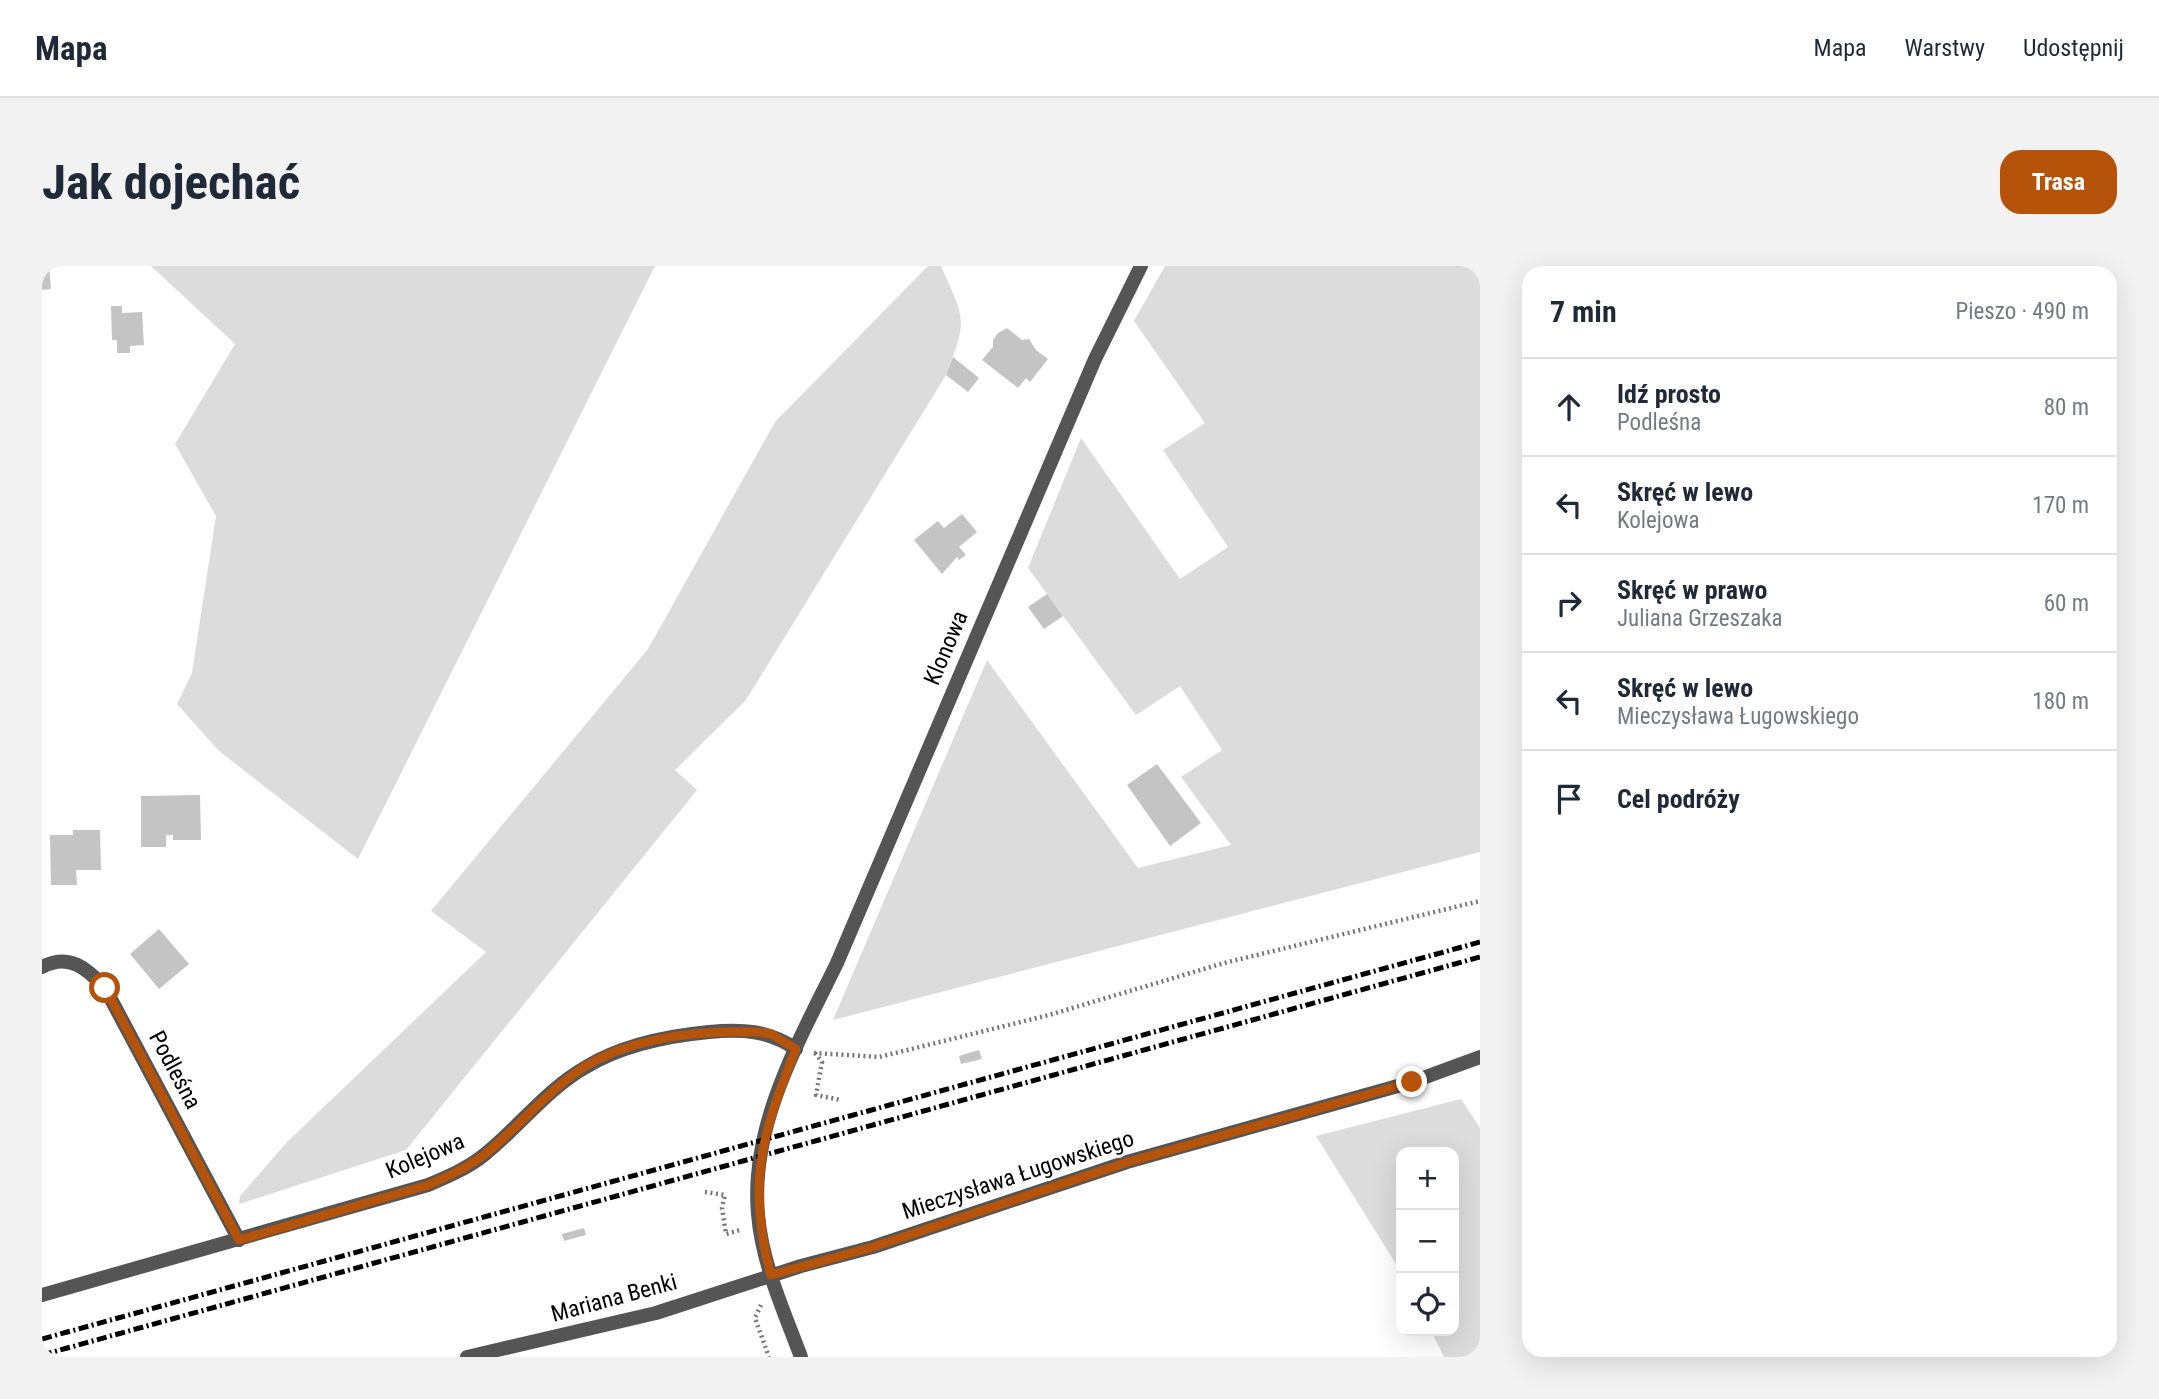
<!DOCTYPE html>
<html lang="pl">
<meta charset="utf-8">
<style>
body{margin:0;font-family:"Roboto Condensed",sans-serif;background:#f2f2f3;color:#1f2937}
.controls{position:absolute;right:21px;bottom:21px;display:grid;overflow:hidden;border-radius:14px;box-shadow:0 7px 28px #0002}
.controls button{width:63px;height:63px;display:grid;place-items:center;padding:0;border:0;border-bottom:2px solid #e0e1e3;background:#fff;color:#1f2937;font:35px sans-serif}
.stop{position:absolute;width:21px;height:21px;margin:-16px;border:5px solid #b45309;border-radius:50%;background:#fff}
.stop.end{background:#b45309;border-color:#fff;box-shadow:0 2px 7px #0008}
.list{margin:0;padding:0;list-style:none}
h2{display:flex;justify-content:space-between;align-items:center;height:91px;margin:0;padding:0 28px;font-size:30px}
h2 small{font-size:23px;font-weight:400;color:#747a83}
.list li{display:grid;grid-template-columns:46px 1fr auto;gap:21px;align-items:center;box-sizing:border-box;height:98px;padding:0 28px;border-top:2px solid #e0e1e3}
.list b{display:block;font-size:26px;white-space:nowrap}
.list p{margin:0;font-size:23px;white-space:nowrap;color:#747a83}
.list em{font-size:23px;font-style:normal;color:#747a83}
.icon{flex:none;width:38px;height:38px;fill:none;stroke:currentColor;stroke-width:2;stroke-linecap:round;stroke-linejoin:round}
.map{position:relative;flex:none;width:1438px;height:1091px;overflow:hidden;border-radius:21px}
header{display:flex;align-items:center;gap:42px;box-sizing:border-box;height:98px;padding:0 35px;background:#fff;border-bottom:2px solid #e0e1e3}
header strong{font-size:33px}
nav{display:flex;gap:38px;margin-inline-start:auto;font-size:24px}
.intro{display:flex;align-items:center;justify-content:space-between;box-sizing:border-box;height:168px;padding:0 42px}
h1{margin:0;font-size:49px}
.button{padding:18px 32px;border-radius:21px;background:#b45309;color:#fff;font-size:24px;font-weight:700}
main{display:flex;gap:42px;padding:0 42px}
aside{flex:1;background:#fff;border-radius:21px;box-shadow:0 7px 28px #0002}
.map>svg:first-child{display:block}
.green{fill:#dcdcdc}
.building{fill:#c4c4c4}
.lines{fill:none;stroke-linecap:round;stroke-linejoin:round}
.path{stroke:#777;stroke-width:4.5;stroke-dasharray:2 3.5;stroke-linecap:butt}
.minor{stroke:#555;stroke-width:14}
.rail{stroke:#000;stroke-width:5;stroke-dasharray:10 3.5 2 3.5;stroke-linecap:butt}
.route{stroke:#b45309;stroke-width:9}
.labels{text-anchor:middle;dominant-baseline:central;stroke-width:6;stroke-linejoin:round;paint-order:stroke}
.street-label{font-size:23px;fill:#000;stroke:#fff}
</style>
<header>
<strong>Mapa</strong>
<nav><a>Mapa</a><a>Warstwy</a><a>Udostępnij</a></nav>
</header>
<div class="intro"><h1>Jak dojechać</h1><a class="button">Trasa</a></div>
<main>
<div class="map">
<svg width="1438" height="1091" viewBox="0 0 1438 1091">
<rect width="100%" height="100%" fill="#fff"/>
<g class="green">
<polygon points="109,0 613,0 316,593 177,485 135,438 150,407 174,250 133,178 193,78"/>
<path d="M886,0H899C923,55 926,52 904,109L704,434L633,504L655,524L364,884L197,938L198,930L245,876L444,686L389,645L606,383L733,156Z"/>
<polygon points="1123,0 1438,0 1438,586 791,754 945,394 1096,602 1189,579 1139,511 1180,484 1138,420 1094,449 986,302 1039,172 1138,313 1186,281 1121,184 1163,157 1092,55"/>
<polygon points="1419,833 1438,862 1438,1091 1402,1091 1389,1065 1412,1065 1412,886 1359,886 1359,1006 1274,870"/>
</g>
<g class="building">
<polygon points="0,0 7,0 9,23 0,24"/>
<polygon points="69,40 80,40 80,47 100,46 102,79 88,80 88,87 75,87 75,74 70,74"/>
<polygon points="965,62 980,74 987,73 994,84 1006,93 988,116 984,112 976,122 940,94 951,81 951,74 956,67"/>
<polygon points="911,91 937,112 926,126 904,109"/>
<polygon points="920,248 935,266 917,281 924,289 917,294 915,291 900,308 872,274 896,255 902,262"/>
<polygon points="1005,328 1021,350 1002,363 986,341"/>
<polygon points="1115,498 1159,557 1128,580 1085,519"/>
<polygon points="158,529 159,574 131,574 131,569 124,569 124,581 99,581 99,530"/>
<polygon points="31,564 58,564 59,604 34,604 35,619 9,619 8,569 31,569"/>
<polygon points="117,663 147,698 117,723 88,688"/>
<polygon points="937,784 940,793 919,798 917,790"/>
<polygon points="542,962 544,969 522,975 520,968"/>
</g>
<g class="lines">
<g class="path">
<polyline points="772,787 837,791 1007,749 1182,697 1438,635"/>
<polyline points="773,787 780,796 774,829 799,834"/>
<polyline points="663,926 683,929 680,942 684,968 698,964"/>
<polyline points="719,1039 713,1052 727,1091"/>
</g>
<g class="minor">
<path d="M0,701C27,687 45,702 63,722L197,974"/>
<path d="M0,1029L386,919C405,911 426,902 442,889C477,861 505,823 544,801C580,779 625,770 667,766C700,763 726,764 754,783"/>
<polyline points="425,1091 614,1047 759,1000 831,981 1085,896 1370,816 1438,791"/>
<path d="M759,1091C742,1045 720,998 716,948C708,859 757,775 795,697L1053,93L1099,0"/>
</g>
<g class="rail">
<polyline points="0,1073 1438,676"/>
<polyline points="0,1089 1438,691"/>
</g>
</g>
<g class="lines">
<path class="route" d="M63,722L197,974L386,919C405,911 425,902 442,889C476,862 505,825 542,801C593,770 659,764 717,766L729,768L754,783C720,868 704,918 729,1009L831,981L1086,896L1370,816"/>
</g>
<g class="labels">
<g class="street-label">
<text transform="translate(904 382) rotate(-67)">Klonowa</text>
<text transform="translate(133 804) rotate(62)">Podleśna</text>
<text transform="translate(383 890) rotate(-23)">Kolejowa</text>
<text transform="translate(976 909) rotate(-18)">Mieczysława Ługowskiego</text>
<text transform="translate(572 1032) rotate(-15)">Mariana Benki</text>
</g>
</g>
</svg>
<div class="controls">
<button>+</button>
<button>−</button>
<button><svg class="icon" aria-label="locate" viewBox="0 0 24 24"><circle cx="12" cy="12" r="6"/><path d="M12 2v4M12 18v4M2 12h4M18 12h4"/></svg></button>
</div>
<div class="stop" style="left:63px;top:722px"></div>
<div class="stop end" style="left:1370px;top:816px"></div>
</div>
<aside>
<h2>7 min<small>Pieszo · 490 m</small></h2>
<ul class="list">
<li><svg class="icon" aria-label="ahead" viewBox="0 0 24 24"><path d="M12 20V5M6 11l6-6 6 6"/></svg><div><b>Idź prosto</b><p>Podleśna</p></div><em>80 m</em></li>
<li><svg class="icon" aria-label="left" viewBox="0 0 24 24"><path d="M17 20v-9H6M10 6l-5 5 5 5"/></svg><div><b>Skręć w lewo</b><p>Kolejowa</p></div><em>170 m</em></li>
<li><svg class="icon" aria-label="right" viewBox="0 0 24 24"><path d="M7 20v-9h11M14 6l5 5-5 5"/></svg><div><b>Skręć w prawo</b><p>Juliana Grzeszaka</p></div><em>60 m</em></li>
<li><svg class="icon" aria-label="left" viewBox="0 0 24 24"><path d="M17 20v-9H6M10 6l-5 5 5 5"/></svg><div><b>Skręć w lewo</b><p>Mieczysława Ługowskiego</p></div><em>180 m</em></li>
<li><svg class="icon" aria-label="arrive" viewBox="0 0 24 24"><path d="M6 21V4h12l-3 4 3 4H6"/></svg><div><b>Cel podróży</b></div></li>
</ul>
</aside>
</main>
